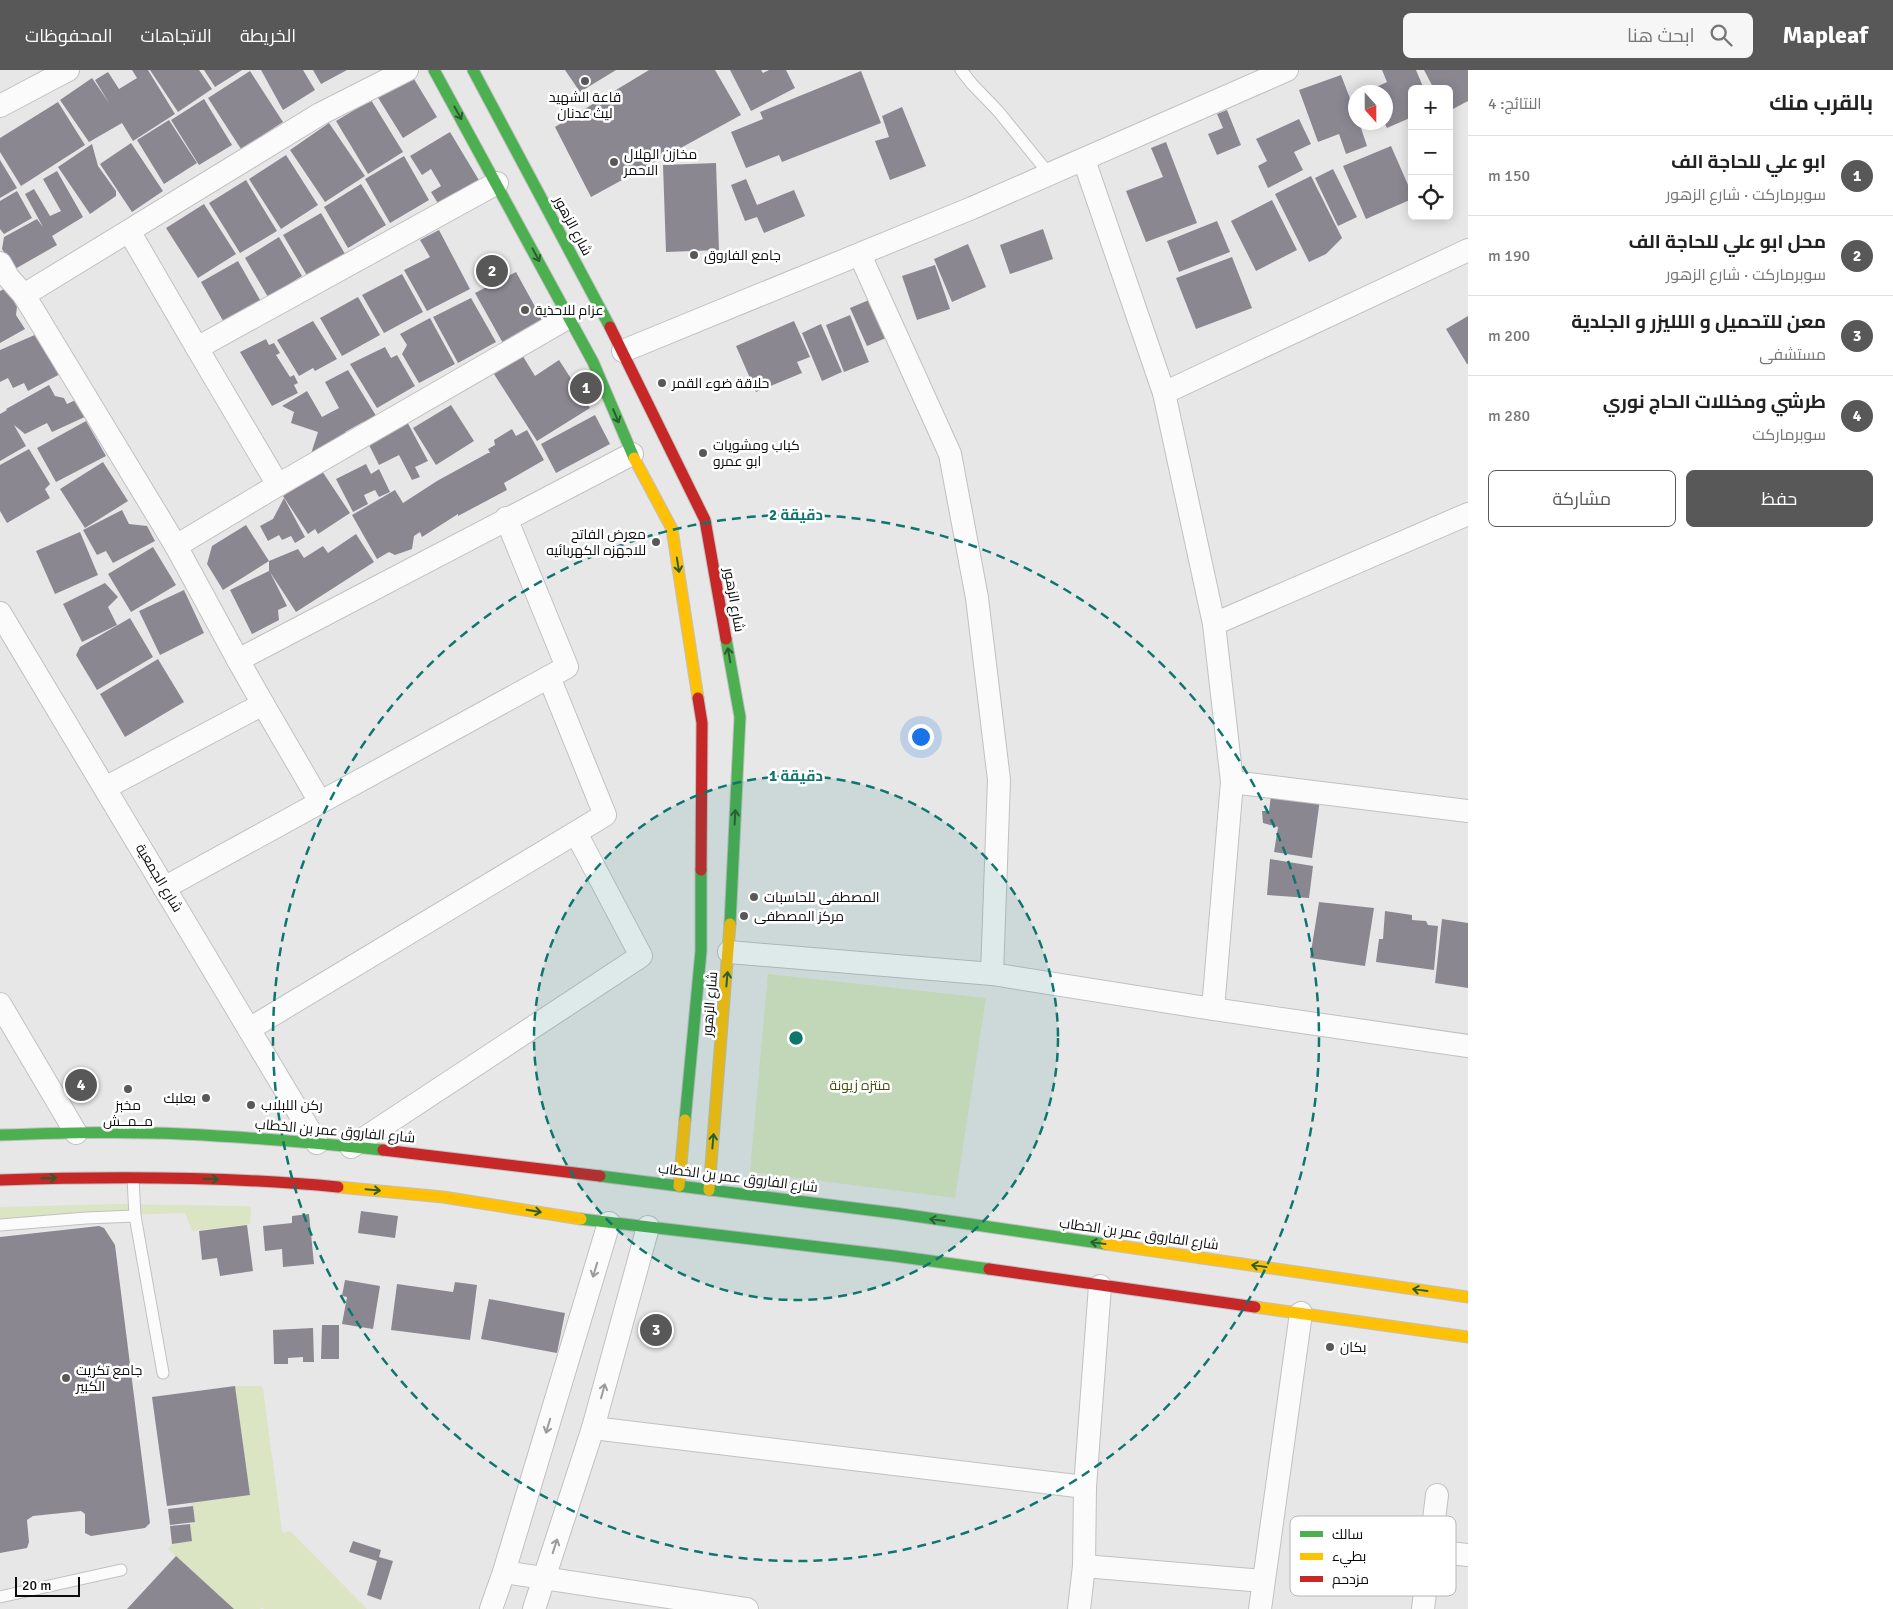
<!DOCTYPE html>
<html lang="ar">
<meta charset="utf-8">
<style>
body{margin:0;font-family:Signika,Cairo,sans-serif;background:#f6f6f6;color:#222;direction:rtl}
.controls{position:absolute;right:15px;top:15px;display:grid;overflow:hidden;border-radius:8px;box-shadow:0 2px 12px #0003}
.controls button{width:45px;height:45px;display:grid;place-items:center;padding:0;border:0;border-bottom:1px solid #e0e0e0;background:#fff;color:#222;font:25px sans-serif}
.compass{position:absolute;left:1348px;top:15px;width:45px;height:45px;border-radius:50%;background:#fff;box-shadow:0 2px 12px #0003;rotate:159deg}
.scale{position:absolute;left:15px;bottom:12px;width:65px;box-sizing:border-box;padding-left:5px;border:2px solid #0b0b0c;border-top:0;font-size:14px;line-height:18px;white-space:nowrap;color:#0b0b0c;-webkit-text-stroke:4px #fff;paint-order:stroke}
.you{position:absolute;left:920px;top:666px;width:18px;height:18px;margin:-12px;border:4px solid #fff;border-radius:50%;background:#1a73e8;box-shadow:0 0 0 8px #1a73e833}
.badge{display:grid;place-items:center;width:32px;height:32px;border-radius:50%;background:#585859;color:#fff;font-size:16px;font-weight:700}
.pin{position:absolute;translate:-50% -50%;border:2px solid #fff;box-shadow:0 1px 5px #0006}
.list{margin:0;padding:0;list-style:none}
h2{display:flex;justify-content:space-between;align-items:center;height:65px;margin:0;padding:0 20px;font-size:21px}
h2 small{font-size:16px;font-weight:400;color:#767676}
.list li{display:grid;grid-template-columns:32px 1fr auto;gap:15px;align-items:center;box-sizing:border-box;height:80px;padding:0 20px;border-top:1px solid #e0e0e0}
.list b{display:block;font-size:19px;white-space:nowrap}
.list p{margin:0;font-size:16px;white-space:nowrap;color:#767676}
.list em{font-size:16px;font-style:normal;color:#767676}
.actions{display:flex;gap:10px;padding:15px 20px}
.actions a{flex:1;padding:11px 0;border:1px solid #585859;border-radius:8px;text-align:center;font-size:18px;color:#585859}
.actions .main{background:#585859;color:#fff}
.icon{flex:none;width:28px;height:28px;fill:none;stroke:currentColor;stroke-width:2;stroke-linecap:round;stroke-linejoin:round}
.map{position:relative;flex:none;width:1468px;height:1539px;overflow:hidden;direction:ltr}
header{display:flex;align-items:center;gap:30px;box-sizing:border-box;height:70px;padding:0 25px;background:#585859;color:#fff}
header strong{font-size:24px}
nav{display:flex;gap:28px;margin-inline-start:auto;font-size:18px}
.search{width:350px;height:45px;background:#f6f6f6;display:flex;align-items:center;gap:12px;box-sizing:border-box;padding:0 18px;border-radius:8px;color:#767676;font-size:19px}
main{display:flex}
aside{flex:1;background:#fff}
.map>svg:first-child{display:block}
.green{fill:#dbe4c3}
.building{fill:#8b8791}
.lines{fill:none;stroke-linecap:round;stroke-linejoin:round}
.lane-casing{stroke:#c1c1c2;stroke-width:13}
.street-casing{stroke:#c1c1c2;stroke-width:24}
.fast-casing{stroke:#c1c1c2;stroke-width:13}
.slow-casing{stroke:#c1c1c2;stroke-width:13}
.jam-casing{stroke:#c1c1c2;stroke-width:13}
.lane{stroke:#fbfbfc;stroke-width:11}
.street{stroke:#fbfbfc;stroke-width:22}
.fast{stroke:#4caf50;stroke-width:11}
.slow{stroke:#ffc107;stroke-width:11}
.jam{stroke:#c62828;stroke-width:11}
.oneway{stroke:#2c5d2e}
.oneway2{stroke:#9b9b9c}
.ring{fill:none;stroke:#0f766e;stroke-width:2.5;stroke-dasharray:9 6}
.poi-dot{fill:#585859;stroke:#fff;stroke-width:2}
.labels{text-anchor:middle;dominant-baseline:central;stroke-width:5;stroke-linejoin:round;paint-order:stroke}
.poi-label{font-size:14px;fill:#0b0b0c;stroke:#fff;text-anchor:start}
.street-label{font-size:14px;fill:#0b0b0c;stroke:#fff}
.park-label{font-size:14px;fill:#455110;stroke:#fff}
.key{fill:#fff;stroke:#b6b6b6;stroke-width:1}
.key-label{font-size:14px;fill:#0b0b0c}
.centre{fill:#0f766e;stroke:#fff;stroke-width:2.5}
.ring-label{font-size:15px;text-anchor:middle;font-weight:bold;fill:#0f766e;stroke:#fff;stroke-width:5;stroke-linejoin:round;paint-order:stroke}
</style>
<header>
<strong>Mapleaf</strong>
<div class="search"><svg class="icon" aria-label="search" viewBox="0 0 24 24"><circle cx="10" cy="10" r="6"/><path d="M15 15l6 6"/></svg>ابحث هنا</div>
<nav><a>الخريطة</a><a>الاتجاهات</a><a>المحفوظات</a></nav>
</header>
<main>
<aside>
<h2>بالقرب منك<small>النتائج: 4</small></h2>
<ul class="list">
<li><span class="badge">1</span><div><b>ابو علي للحاجة الف</b><p>سوبرماركت · شارع الزهور</p></div><em>150 m</em></li>
<li><span class="badge">2</span><div><b>محل ابو علي للحاجة الف</b><p>سوبرماركت · شارع الزهور</p></div><em>190 m</em></li>
<li><span class="badge">3</span><div><b>معن للتحميل و اللليزر و الجلدية</b><p>مستشفى</p></div><em>200 m</em></li>
<li><span class="badge">4</span><div><b>طرشي ومخللات الحاج نوري</b><p>سوبرماركت</p></div><em>280 m</em></li>
</ul>
<div class="actions"><a class="main">حفظ</a><a>مشاركة</a></div>
</aside>
<div class="map">
<svg width="1468" height="1539" viewBox="0 0 1468 1539">
<rect width="100%" height="100%" fill="#e7e7e8"/>
<g class="green">
<polygon points="768,904 986,928 955,1128 750,1102"/>
<polygon points="115,1134 244,1136 251,1137 250,1154 192,1161 185,1143 0,1149 0,1137"/>
<polygon points="235,1316 261,1316 263,1319 282,1461 284,1463 290,1461 367,1539 264,1539 262,1537 260,1539 234,1539 168,1479 172,1474 192,1471 190,1454 195,1451 191,1433 250,1425"/>
</g>
<g class="building">
<polygon points="132,0 148,0 175,44 133,71 122,53 89,72 60,30 92,8 109,33 95,10 108,2 119,19 137,8"/>
<polygon points="150,0 199,0 212,19 178,42"/>
<polygon points="204,0 242,0 215,17"/>
<polygon points="261,0 303,0 315,20 283,40"/>
<polygon points="313,0 347,0 321,14"/>
<polygon points="565,0 616,0 580,22"/>
<polygon points="649,0 715,0 741,45 591,127 555,57"/>
<polygon points="730,0 761,0 763,3 769,0 786,0 795,18 751,41"/>
<polygon points="1382,0 1416,0 1424,19 1412,19 1412,47 1387,58 1384,52 1386,22 1371,22 1370,20 1387,12"/>
<polygon points="1424,0 1468,0 1468,31 1449,41 1449,19 1434,19"/>
<polygon points="250,1 283,52 241,79 208,28"/>
<polygon points="861,1 881,53 782,92 779,85 746,98 731,62 763,49 760,42"/>
<polygon points="411,4 437,47 403,68 377,26"/>
<polygon points="1341,5 1356,44 1356,52 1359,52 1367,76 1346,84 1339,64 1318,72 1299,20"/>
<polygon points="204,29 232,75 199,95 171,50"/>
<polygon points="371,30 403,82 368,104 336,51"/>
<polygon points="58,32 85,75 21,116 0,82 0,68"/>
<polygon points="902,37 926,96 890,110 875,71 889,67 882,46"/>
<polygon points="1227,40 1241,75 1217,85 1208,64 1223,58 1217,44"/>
<polygon points="1299,49 1311,74 1294,82 1303,100 1268,118 1258,96 1267,91 1256,69"/>
<polygon points="169,50 197,93 164,114 137,70"/>
<polygon points="329,53 365,106 325,132 290,80"/>
<polygon points="450,62 480,112 442,140 431,122 441,116 431,99 422,105 410,86"/>
<polygon points="1166,72 1197,153 1146,172 1126,121 1163,107 1151,78"/>
<polygon points="131,73 163,121 132,142 100,94"/>
<polygon points="92,74 98,96 116,121 116,126 90,144 58,97"/>
<polygon points="1391,76 1412,124 1412,129 1366,149 1343,96"/>
<polygon points="286,85 318,135 281,159 249,109"/>
<polygon points="404,86 429,130 390,153 365,109"/>
<polygon points="0,90 17,118 0,128"/>
<polygon points="716,93 719,180 666,182 663,95"/>
<polygon points="1333,99 1357,147 1338,156 1315,108"/>
<polygon points="57,101 83,147 52,166 57,175 15,199 2,179 4,167 37,149 43,157 25,124 34,119 50,146 61,141 43,109"/>
<polygon points="1311,106 1342,168 1326,184 1309,192 1275,124"/>
<polygon points="746,109 757,135 794,120 805,146 764,163 757,147 745,151 731,115"/>
<polygon points="246,110 277,161 240,183 209,133"/>
<polygon points="361,114 386,155 348,178 324,137"/>
<polygon points="17,121 32,148 4,164 0,159 0,131"/>
<polygon points="1272,130 1297,180 1256,201 1231,151"/>
<polygon points="204,134 236,184 198,208 166,158"/>
<polygon points="321,143 348,189 308,207 283,165"/>
<polygon points="1217,151 1230,182 1179,202 1167,171"/>
<polygon points="1043,159 1053,189 1010,204 1000,175"/>
<polygon points="439,160 470,219 427,241 404,200 430,187 420,170"/>
<polygon points="279,167 302,206 268,227 245,188"/>
<polygon points="968,174 986,217 952,232 934,189"/>
<polygon points="1232,187 1252,238 1196,259 1176,208"/>
<polygon points="238,191 263,235 226,256 201,212"/>
<polygon points="935,195 950,239 917,250 902,206"/>
<polygon points="516,202 544,253 504,275 475,223"/>
<polygon points="402,204 423,242 384,263 362,225"/>
<polygon points="6,218 17,237 16,245 25,259 0,273 0,221"/>
<polygon points="358,227 380,265 342,286 320,248"/>
<polygon points="876,227 893,265 867,276 850,238"/>
<polygon points="471,228 496,272 458,293 433,247"/>
<polygon points="850,245 869,292 844,302 826,255"/>
<polygon points="1468,246 1468,294 1467,294 1446,259"/>
<polygon points="430,248 455,294 419,313 402,284 407,275 400,264"/>
<polygon points="313,251 337,289 315,301 313,298 299,306 277,270"/>
<polygon points="794,251 810,287 797,292 802,303 756,322 736,276"/>
<polygon points="821,254 842,302 822,311 802,263"/>
<polygon points="37,264 46,284 64,302 28,321 24,313 13,318 8,308 0,312 0,280"/>
<polygon points="266,269 269,275 274,273 280,283 276,285 290,307 294,305 298,313 294,315 298,323 272,336 240,282"/>
<polygon points="385,277 391,288 397,285 415,316 377,338 350,294"/>
<polygon points="521,283 535,306 559,290 590,338 537,371 492,301"/>
<polygon points="348,300 378,349 366,356 363,352 345,362 349,368 309,390 318,362 291,353 294,342 282,336 307,321 322,347 339,338 325,312"/>
<polygon points="49,315 55,326 64,328 67,334 80,328 89,345 52,362 47,353 25,364 14,355 26,376 0,391 0,344 7,340 6,339"/>
<polygon points="451,335 474,371 436,395 413,358"/>
<polygon points="595,345 610,374 556,403 541,374"/>
<polygon points="404,346 428,391 415,397 420,407 412,410 399,385 379,395 369,375 379,370 379,366"/>
<polygon points="86,351 106,386 56,412 37,378"/>
<polygon points="512,359 516,366 527,360 544,390 504,413 507,420 458,446 458,444 422,467 420,462 414,466 412,479 395,485 389,482 377,489 352,445 395,420 403,433 437,411 488,383 490,383 488,379 495,375 494,370"/>
<polygon points="29,379 50,414 45,419 50,428 7,453 0,441 0,395"/>
<polygon points="103,392 128,431 85,458 60,419"/>
<polygon points="366,394 371,404 379,399 390,422 379,427 375,420 364,425 368,434 353,442 336,409"/>
<polygon points="322,401 350,443 318,464 315,459 308,464 283,426"/>
<polygon points="284,428 305,467 295,473 291,466 282,470 279,465 268,471 260,456 273,449"/>
<polygon points="122,440 129,454 147,456 155,471 113,493 106,481 97,485 83,460"/>
<polygon points="246,455 269,491 298,479 304,488 323,476 328,483 356,464 374,492 296,542 270,502 287,536 278,540 279,550 252,564 230,520 269,501 269,491 223,520 207,494 212,476"/>
<polygon points="80,462 98,505 55,524 36,481"/>
<polygon points="153,477 176,515 131,542 108,504"/>
<polygon points="105,513 118,527 108,537 117,555 82,572 63,534"/>
<polygon points="184,520 204,563 160,585 139,541"/>
<polygon points="130,548 153,587 97,620 76,585 80,577"/>
<polygon points="158,589 184,632 125,667 100,624"/>
<polygon points="1271,725 1320,729 1312,788 1274,782 1278,757 1263,753 1262,741 1269,741"/>
<polygon points="1270,789 1313,796 1309,828 1267,825"/>
<polygon points="1319,832 1374,838 1365,896 1310,888"/>
<polygon points="1385,841 1412,845 1412,850 1426,851 1428,855 1438,856 1434,900 1376,892 1379,869 1383,869"/>
<polygon points="1442,849 1468,853 1468,918 1435,913"/>
<polygon points="361,1141 398,1146 395,1168 358,1163"/>
<polygon points="309,1144 314,1194 283,1197 282,1179 265,1181 263,1156 292,1153 292,1146"/>
<polygon points="247,1155 253,1201 220,1206 217,1188 202,1190 199,1161"/>
<polygon points="99,1156 104,1158 115,1175 150,1453 145,1458 91,1466 85,1463 85,1444 81,1441 33,1446 27,1450 29,1472 27,1478 0,1483 0,1167"/>
<polygon points="345,1210 380,1216 373,1259 342,1254 347,1227 342,1226"/>
<polygon points="455,1212 477,1215 470,1270 391,1260 397,1214 453,1222"/>
<polygon points="489,1229 565,1243 557,1283 481,1269"/>
<polygon points="322,1255 339,1255 339,1289 321,1289"/>
<polygon points="313,1258 314,1292 303,1292 303,1287 288,1288 288,1294 274,1294 273,1260"/>
<polygon points="235,1316 250,1425 167,1436 152,1327"/>
<polygon points="193,1436 195,1452 170,1455 168,1439"/>
<polygon points="190,1454 192,1471 172,1474 170,1456"/>
<polygon points="353,1471 381,1480 379,1487 393,1491 381,1530 367,1525 377,1491 349,1482"/>
<polygon points="176,1486 234,1539 127,1539"/>
</g>
<g class="lines">
<defs>
<g id="lane">
<polyline points="961,0 972,14 998,41 1050,105"/>
<polyline points="133,1108 135,1146 163,1303"/>
<polyline points="0,1155 86,1148 135,1146"/>
<polyline points="0,1527 121,1500"/>
</g>
<g id="street">
<polyline points="0,36 68,0"/>
<polyline points="1084,90 1164,323 1214,554 1232,712 1213,939"/>
<polyline points="129,161 197,278"/>
<polyline points="860,185 950,384 977,528 999,710 992,904"/>
<polyline points="0,193 8,207 24,225 320,44 407,0"/>
<polyline points="24,225 176,476 238,590"/>
<polyline points="623,281 972,138 1287,0"/>
<polyline points="1164,323 1468,180"/>
<polyline points="278,415 197,278 497,113"/>
<polyline points="176,476 278,415 569,247"/>
<polyline points="0,543 317,1073"/>
<polyline points="1214,554 1468,444"/>
<polyline points="263,634 320,732"/>
<polyline points="1232,712 1468,741"/>
<polyline points="105,718 263,634 238,590 632,384"/>
<polyline points="164,818 567,597 506,448"/>
<polyline points="729,882 992,904 1213,939 1468,976"/>
<polyline points="0,934 76,1063"/>
<polyline points="249,959 605,745 549,607"/>
<polyline points="351,1077 641,886 576,763"/>
<polyline points="593,1358 1085,1417"/>
<polyline points="1431,1481 1468,1485"/>
<polyline points="1084,1496 1263,1511"/>
<polyline points="504,1502 747,1539"/>
<polyline points="491,1539 504,1502 609,1153"/>
<polyline points="534,1539 593,1358 648,1157"/>
<polyline points="1079,1539 1084,1496 1085,1417 1100,1216"/>
<polyline points="1260,1539 1301,1243"/>
<polyline points="1423,1539 1437,1425"/>
</g>
<g id="fast">
<polyline points="434,0 593,292 634,388"/>
<polyline points="473,0 610,257"/>
<polyline points="726,569 740,647 730,854"/>
<polyline points="685,1050 701,881 701,800"/>
<path d="M0,1065C61,1063 122,1061 182,1064C249,1067 316,1073 383,1080"/>
<polyline points="600,1106 901,1144 1106,1174"/>
<polyline points="581,1149 895,1186 989,1199"/>
</g>
<g id="slow">
<polyline points="634,388 672,459 698,628"/>
<polyline points="679,1116 685,1050"/>
<polyline points="338,1117 443,1127 581,1149"/>
<polyline points="709,1120 730,854"/>
<polyline points="1106,1174 1468,1227"/>
<polyline points="1255,1237 1468,1267"/>
</g>
<g id="jam">
<polyline points="610,257 705,450 726,569"/>
<polyline points="698,628 702,653 701,800"/>
<polyline points="383,1080 600,1106"/>
<path d="M0,1110C112,1106 226,1106 338,1117"/>
<polyline points="989,1199 1255,1237"/>
</g>
</defs>
<use href="#lane" class="lane-casing"/>
<use href="#street" class="street-casing"/>
<use href="#fast" class="fast-casing"/>
<use href="#slow" class="slow-casing"/>
<use href="#jam" class="jam-casing"/>
<use href="#lane" class="lane"/>
<use href="#street" class="street"/>
<use href="#fast" class="fast"/>
<use href="#slow" class="slow"/>
<use href="#jam" class="jam"/>
</g>
<defs><path id="oneway-shaft" d="M-6 0H5M1.5-3L5.5 0L1.5 3" fill="none" stroke-width="1.6" stroke-linecap="round" stroke-linejoin="round" transform="scale(1.25)"/></defs>
<g class="oneway">
<use href="#oneway-shaft" transform="translate(458 43) rotate(61)"/>
<use href="#oneway-shaft" transform="translate(536 185) rotate(62)"/>
<use href="#oneway-shaft" transform="translate(616 346) rotate(67)"/>
<use href="#oneway-shaft" transform="translate(678 495) rotate(81)"/>
<use href="#oneway-shaft" transform="translate(729 585) rotate(-100)"/>
<use href="#oneway-shaft" transform="translate(735 747) rotate(-87)"/>
<use href="#oneway-shaft" transform="translate(727 909) rotate(-85)"/>
<use href="#oneway-shaft" transform="translate(713 1071) rotate(-85)"/>
<use href="#oneway-shaft" transform="translate(49 1108) rotate(-1)"/>
<use href="#oneway-shaft" transform="translate(211 1109) rotate(1)"/>
<use href="#oneway-shaft" transform="translate(373 1120) rotate(5)"/>
<use href="#oneway-shaft" transform="translate(534 1141) rotate(9)"/>
<use href="#oneway-shaft" transform="translate(937 1150) rotate(-172)"/>
<use href="#oneway-shaft" transform="translate(1098 1173) rotate(-172)"/>
<use href="#oneway-shaft" transform="translate(1259 1196) rotate(-172)"/>
<use href="#oneway-shaft" transform="translate(1420 1220) rotate(-172)"/>
</g>
<g class="oneway2">
<use href="#oneway-shaft" transform="translate(595 1200) rotate(107)"/>
<use href="#oneway-shaft" transform="translate(603 1321) rotate(-75)"/>
<use href="#oneway-shaft" transform="translate(548 1356) rotate(107)"/>
<use href="#oneway-shaft" transform="translate(555 1476) rotate(-72)"/>
</g>
<circle cx="796" cy="968" r="262" fill="#0f766e" fill-opacity=".12"/>
<g class="ring">
<circle cx="796" cy="968" r="262"/>
<circle cx="796" cy="968" r="523"/>
</g>
<g class="poi-dot">
<circle cx="585" cy="11" r="5"/>
<circle cx="614" cy="92" r="5"/>
<circle cx="694" cy="185" r="5"/>
<circle cx="525" cy="240" r="5"/>
<circle cx="662" cy="313" r="5"/>
<circle cx="703" cy="383" r="5"/>
<circle cx="656" cy="472" r="5"/>
<circle cx="754" cy="827" r="5"/>
<circle cx="744" cy="846" r="5"/>
<circle cx="128" cy="1019" r="5"/>
<circle cx="206" cy="1028" r="5"/>
<circle cx="251" cy="1035" r="5"/>
<circle cx="1330" cy="1277" r="5"/>
<circle cx="66" cy="1308" r="5"/>
</g>
<g class="labels">
<g class="poi-label">
<text x="585" y="27" text-anchor="middle">قاعة الشهيد<tspan x="585" dy="16">ليث عدنان</tspan></text>
<text x="624" y="84">مخازن الهلال<tspan x="624" dy="16">الاحمر</tspan></text>
<text x="704" y="185">جامع الفاروق</text>
<text x="535" y="240">عزام للاحذية</text>
<text x="672" y="313">حلاقة ضوء القمر</text>
<text x="713" y="375">كباب ومشويات<tspan x="713" dy="16">ابو عمرو</tspan></text>
<text x="646" y="464" text-anchor="end">معرض الفاتح<tspan x="646" dy="16">للاجهزه الكهربائيه</tspan></text>
<text x="764" y="827">المصطفى للحاسبات</text>
<text x="754" y="846">مركز المصطفى</text>
<text x="196" y="1028" text-anchor="end">بعلبك</text>
<text x="128" y="1035" text-anchor="middle">مخبز<tspan x="128" dy="16">مــمــش</tspan></text>
<text x="261" y="1035">ركن اللبلاب</text>
<text x="1340" y="1277">بكان</text>
<text x="76" y="1300">جامع تكريت<tspan x="76" dy="16">الكبير</tspan></text>
</g>
<g class="street-label">
<text transform="translate(573 156) rotate(62)">شارع الزهور</text>
<text transform="translate(734 530) rotate(80)">شارع الزهور</text>
<text transform="translate(159 808) rotate(59)">شارع الجمعية</text>
<text transform="translate(710 934) rotate(-85)">شارع الزهور</text>
<text transform="translate(335 1061) rotate(5)">شارع الفاروق عمر بن الخطاب</text>
<text transform="translate(738 1108) rotate(7)">شارع الفاروق عمر بن الخطاب</text>
<text transform="translate(1139 1164) rotate(8)">شارع الفاروق عمر بن الخطاب</text>
</g>
<g class="park-label">
<text x="860" y="1015">منتزه زيونة</text>
</g>
</g>
<rect x="1290" y="1446" width="166" height="80" rx="8" class="key"/>
<rect x="1300" y="1461" width="23" height="6" fill="#4caf50"/>
<rect x="1300" y="1483" width="23" height="7" fill="#ffc107"/>
<rect x="1300" y="1506" width="23" height="6" fill="#c62828"/>
<g class="key-label">
<text x="1332" y="1469">سالك</text>
<text x="1332" y="1491">بطيء</text>
<text x="1332" y="1514">مزدحم</text>
</g>
<circle cx="796" cy="968" r="8" class="centre"/>
<g class="ring-label">
<text x="796" y="450">2 دقيقة</text>
<text x="796" y="711">1 دقيقة</text>
</g>
</svg>
<div class="controls">
<button>+</button>
<button>−</button>
<button><svg class="icon" aria-label="locate" viewBox="0 0 24 24"><circle cx="12" cy="12" r="6"/><path d="M12 2v4M12 18v4M2 12h4M18 12h4"/></svg></button>
</div>
<svg class="compass" viewBox="-18 -18 36 36"><path d="M0-13l5 13h-10z" fill="#e53935"/><path d="M0 13l5-13h-10z" fill="#767676"/></svg>
<div class="scale">20 m</div>
<div class="you"></div>
<div class="pin badge" style="left:586px;top:318px">1</div>
<div class="pin badge" style="left:492px;top:201px">2</div>
<div class="pin badge" style="left:656px;top:1260px">3</div>
<div class="pin badge" style="left:81px;top:1015px">4</div>
</div>
</main>
